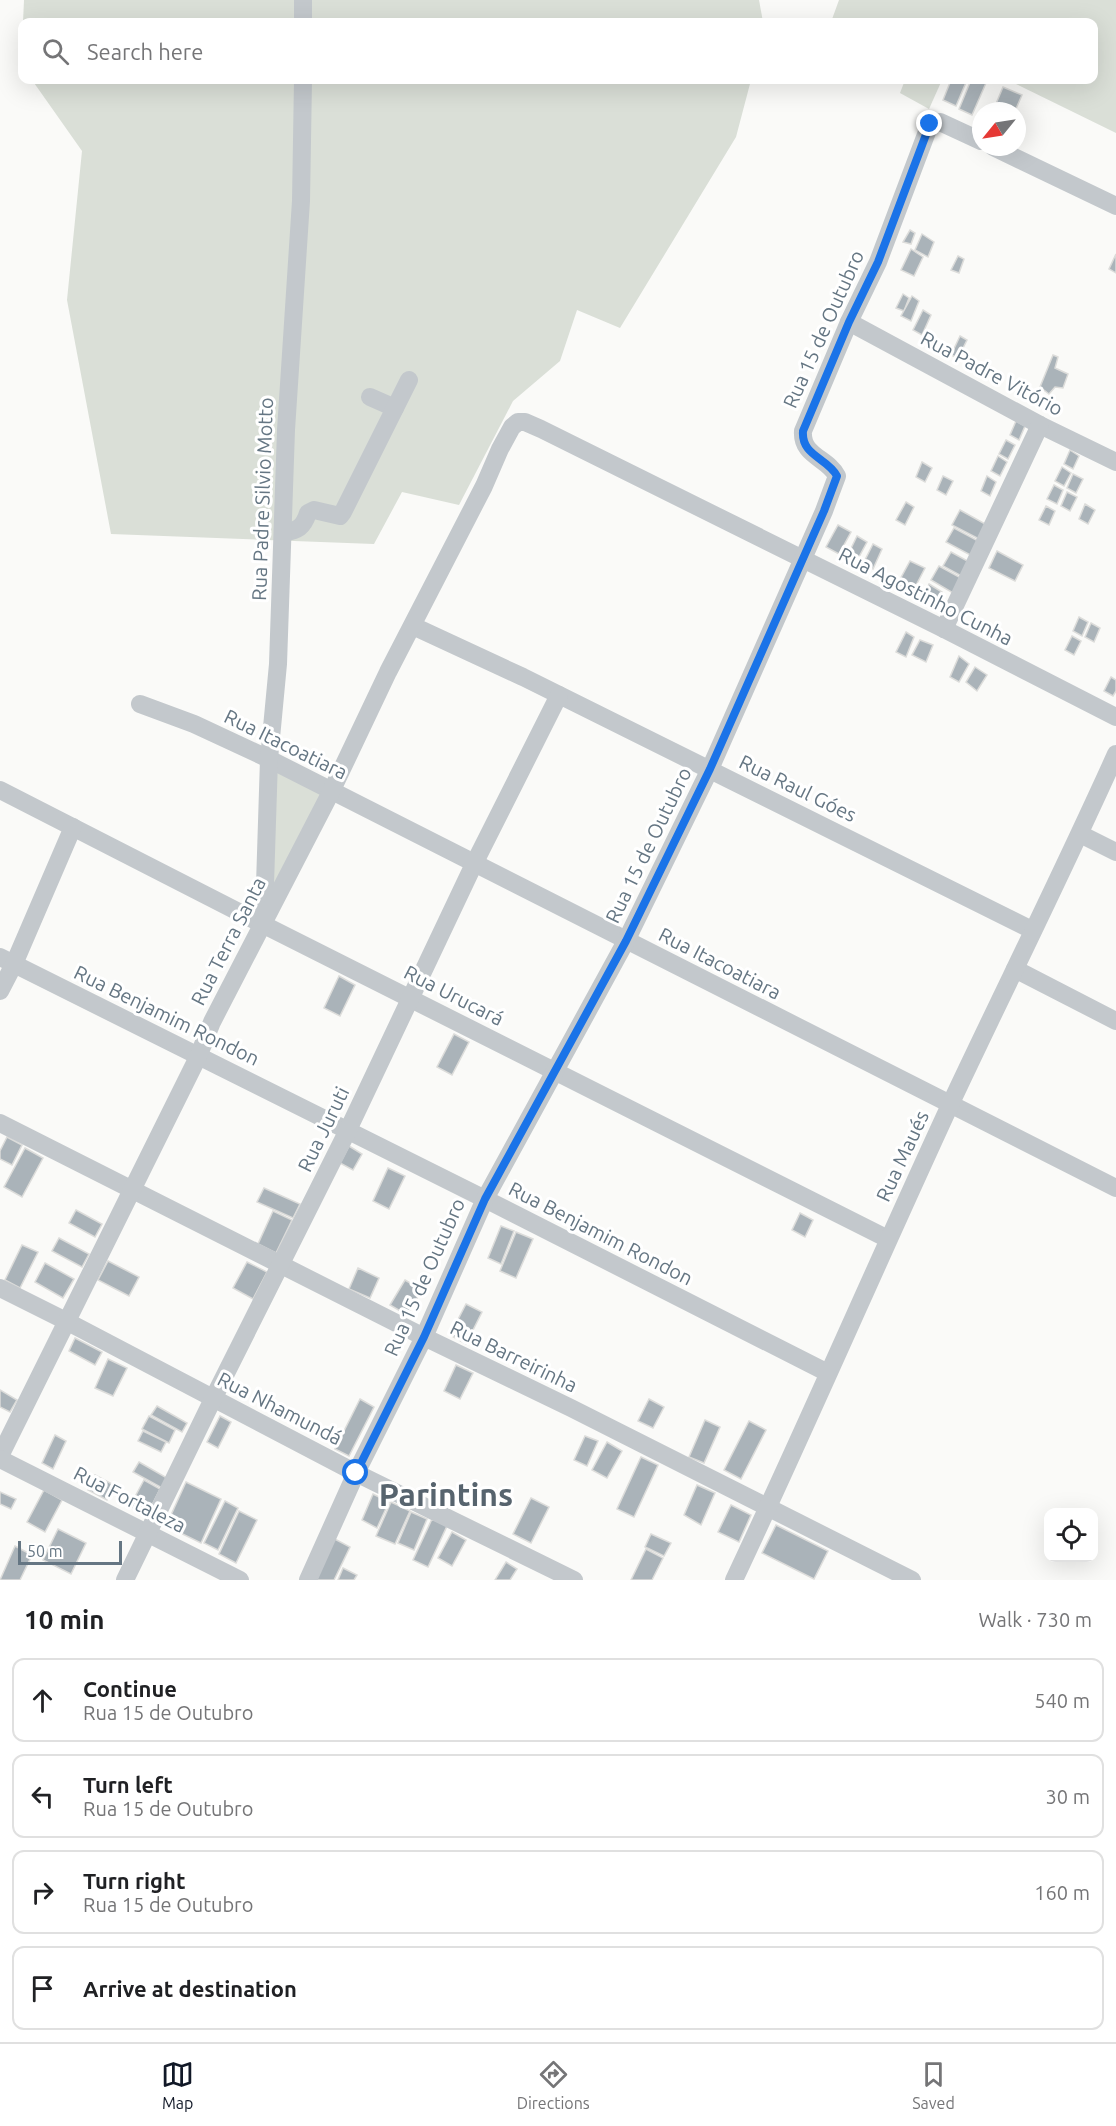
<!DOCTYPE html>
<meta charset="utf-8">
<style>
body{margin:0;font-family:Ubuntu,sans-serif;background:#f2f2f2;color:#202124}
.controls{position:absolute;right:18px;bottom:18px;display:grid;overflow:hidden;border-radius:12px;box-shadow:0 6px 24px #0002}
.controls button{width:54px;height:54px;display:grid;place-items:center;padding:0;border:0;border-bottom:2px solid #e0e0e0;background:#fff;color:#202124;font:30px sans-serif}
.compass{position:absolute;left:972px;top:102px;width:54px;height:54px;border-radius:50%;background:#fff;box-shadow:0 6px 24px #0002;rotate:240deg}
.scale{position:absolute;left:18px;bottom:15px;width:104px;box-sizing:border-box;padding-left:6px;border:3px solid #657683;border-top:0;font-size:16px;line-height:21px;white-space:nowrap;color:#657683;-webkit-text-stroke:4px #fff;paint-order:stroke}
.stop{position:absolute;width:18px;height:18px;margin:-14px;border:4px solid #1a73e8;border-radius:50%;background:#fff}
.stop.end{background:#1a73e8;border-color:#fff;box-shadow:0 2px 6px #0008}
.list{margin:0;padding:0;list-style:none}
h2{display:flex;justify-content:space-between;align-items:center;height:78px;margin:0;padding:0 24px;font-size:26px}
h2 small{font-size:20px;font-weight:400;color:#757577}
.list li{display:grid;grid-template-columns:39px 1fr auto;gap:18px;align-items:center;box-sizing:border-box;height:84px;margin:0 12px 12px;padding:0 12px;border:2px solid #e0e0e0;border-radius:12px}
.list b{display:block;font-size:22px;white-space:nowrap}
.list p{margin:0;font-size:20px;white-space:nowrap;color:#757577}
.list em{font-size:20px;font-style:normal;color:#757577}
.icon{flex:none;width:33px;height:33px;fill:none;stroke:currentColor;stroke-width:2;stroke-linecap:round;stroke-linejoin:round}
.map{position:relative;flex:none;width:1116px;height:1580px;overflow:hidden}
.search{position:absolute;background:#fff;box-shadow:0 6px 24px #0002;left:18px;right:18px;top:18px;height:66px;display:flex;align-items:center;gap:15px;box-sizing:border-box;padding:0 21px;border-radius:12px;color:#757577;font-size:22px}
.sheet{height:462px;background:#fff}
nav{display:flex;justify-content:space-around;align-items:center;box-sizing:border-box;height:84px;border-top:2px solid #e0e0e0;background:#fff;font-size:16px;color:#757577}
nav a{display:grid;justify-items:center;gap:3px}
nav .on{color:#111827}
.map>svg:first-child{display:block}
.green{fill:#dadfd7}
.building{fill:#aab3b9;stroke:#dcdcda;stroke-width:1.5}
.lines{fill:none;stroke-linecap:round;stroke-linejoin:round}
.minor{stroke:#c3c8cc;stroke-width:18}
.route{stroke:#1a73e8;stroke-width:8}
.labels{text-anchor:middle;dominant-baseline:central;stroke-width:6;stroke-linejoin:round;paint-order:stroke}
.street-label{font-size:20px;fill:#657683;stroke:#fff}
.town-label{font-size:32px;font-weight:bold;fill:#57646e;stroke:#fff}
</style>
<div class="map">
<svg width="1116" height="1580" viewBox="0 0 1116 1580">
<rect width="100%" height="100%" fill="#fafaf8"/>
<g class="green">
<polygon points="24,0 759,0 763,22 23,22"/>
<polygon points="839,0 1116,0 1116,133 1008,80 1094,80 1094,22 831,22"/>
<polygon points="32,80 751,80 736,137 620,328 577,310 560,361 513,401 459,505 402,492 374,544 111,534 67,300 82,151"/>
<polygon points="905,80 942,80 929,109 900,93"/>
<polygon points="270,762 331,792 262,924"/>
</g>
<g class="building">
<polygon points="951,80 967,80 956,106 943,100"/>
<polygon points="971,80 979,80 986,83 972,115 959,109"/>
<polygon points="1003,87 1022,95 1015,111 993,111"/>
<polygon points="910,230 915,233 911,244 903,242"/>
<polygon points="922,234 934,242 928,257 915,250"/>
<polygon points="911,249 923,257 914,276 901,270"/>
<polygon points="1116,254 1116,273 1109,269"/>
<polygon points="958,256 964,259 959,273 951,270"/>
<polygon points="903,294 909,298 904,311 896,308"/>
<polygon points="912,296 919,301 911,321 901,316"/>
<polygon points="923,310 931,315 922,335 913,330"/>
<polygon points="960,336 967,340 958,358 951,355"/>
<polygon points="1053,355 1058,357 1055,368 1068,374 1063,388 1055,387 1049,394 1040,387"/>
<polygon points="1016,421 1025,426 1019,440 1010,435"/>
<polygon points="1006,440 1015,445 1008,459 999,454"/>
<polygon points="1070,450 1079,456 1073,469 1064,464"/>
<polygon points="998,456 1007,462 1000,476 991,471"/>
<polygon points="922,462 932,468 925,482 916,477"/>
<polygon points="1062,467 1071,473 1064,486 1055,481"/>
<polygon points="1073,474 1083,479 1076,493 1067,488"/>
<polygon points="943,476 953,481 946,495 937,490"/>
<polygon points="987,476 996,482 990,496 981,491"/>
<polygon points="1054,485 1063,490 1057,504 1047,499"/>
<polygon points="1067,492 1077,497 1070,511 1061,506"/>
<polygon points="906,502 914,507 905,525 896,520"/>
<polygon points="1085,504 1095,510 1088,524 1079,519"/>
<polygon points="1046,506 1055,511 1049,525 1039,520"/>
<polygon points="960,510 987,525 979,539 952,525"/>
<polygon points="838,525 851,532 839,554 826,547"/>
<polygon points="954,528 982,543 974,557 946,542"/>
<polygon points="857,536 867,542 853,568 844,563"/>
<polygon points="873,544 882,549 873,569 863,564"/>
<polygon points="997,551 1023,565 1015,581 989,568"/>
<polygon points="951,552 973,564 965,578 943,566"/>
<polygon points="910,561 925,568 912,593 897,585"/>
<polygon points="939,566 961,578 953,593 931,580"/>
<polygon points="929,584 942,592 934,607 923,598"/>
<polygon points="1079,617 1088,622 1082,636 1073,631"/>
<polygon points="1091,623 1100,628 1094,642 1085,637"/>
<polygon points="906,632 914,637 906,657 896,652"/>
<polygon points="1072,636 1081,641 1074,655 1065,650"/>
<polygon points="920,640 933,645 926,662 912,655"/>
<polygon points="959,656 969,664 959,682 950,677"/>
<polygon points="975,667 987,675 977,691 966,682"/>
<polygon points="1111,677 1116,680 1116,691 1113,696 1104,691"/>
<polygon points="339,976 355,985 340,1016 324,1008"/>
<polygon points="454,1034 469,1042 452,1075 437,1067"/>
<polygon points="7,1137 22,1145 12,1165 0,1159 0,1151"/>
<polygon points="349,1146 362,1154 353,1170 340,1163"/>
<polygon points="25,1148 43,1158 22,1197 4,1187"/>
<polygon points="388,1168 405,1176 389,1209 373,1201"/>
<polygon points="264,1188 300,1204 293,1218 257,1202"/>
<polygon points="76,1210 102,1224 95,1237 69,1223"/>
<polygon points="273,1211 292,1220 276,1253 258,1244"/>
<polygon points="800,1213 813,1220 805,1237 792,1230"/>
<polygon points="501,1226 514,1231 501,1264 488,1258"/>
<polygon points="516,1232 533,1239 516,1278 500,1271"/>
<polygon points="59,1238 89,1254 82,1267 52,1251"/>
<polygon points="22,1245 38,1252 20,1288 5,1280"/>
<polygon points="108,1261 139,1277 129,1296 98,1280"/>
<polygon points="247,1262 267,1272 253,1299 233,1288"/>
<polygon points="45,1263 74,1279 63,1298 35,1282"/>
<polygon points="358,1268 379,1278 370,1298 349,1289"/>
<polygon points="405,1280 422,1290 407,1315 390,1305"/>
<polygon points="466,1304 482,1312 466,1344 450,1335"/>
<polygon points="75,1338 102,1352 95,1365 69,1351"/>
<polygon points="108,1359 127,1368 113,1396 95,1388"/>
<polygon points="456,1365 473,1373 460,1399 444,1391"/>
<polygon points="0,1390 17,1400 10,1412 0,1407"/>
<polygon points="360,1399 374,1407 349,1456 335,1449"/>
<polygon points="649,1399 664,1407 653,1428 638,1421"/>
<polygon points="157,1406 187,1423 182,1432 151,1415"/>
<polygon points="149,1416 175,1430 169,1443 142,1429"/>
<polygon points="220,1416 231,1422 218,1448 207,1442"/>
<polygon points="705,1420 720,1427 704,1463 689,1457"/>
<polygon points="749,1421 766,1430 741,1479 724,1470"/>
<polygon points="143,1431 166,1442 161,1452 138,1441"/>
<polygon points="55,1435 66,1441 53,1469 42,1463"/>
<polygon points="585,1436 598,1441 587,1466 574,1460"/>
<polygon points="607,1442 622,1451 607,1478 592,1470"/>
<polygon points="641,1457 658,1465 634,1517 617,1509"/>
<polygon points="139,1462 167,1478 162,1488 133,1472"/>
<polygon points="95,1475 114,1485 107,1500 88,1490"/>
<polygon points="144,1480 160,1489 147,1515 130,1506"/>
<polygon points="186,1482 221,1499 201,1543 166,1526"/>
<polygon points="697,1485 715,1493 701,1525 684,1515"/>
<polygon points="44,1490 62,1500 45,1532 27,1522"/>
<polygon points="0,1492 16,1499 11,1509 0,1504"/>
<polygon points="373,1494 389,1502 377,1528 362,1520"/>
<polygon points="531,1498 549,1507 531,1543 513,1534"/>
<polygon points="225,1501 238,1508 218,1550 204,1543"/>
<polygon points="391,1502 410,1511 395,1544 376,1536"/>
<polygon points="731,1505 751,1515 739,1542 718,1532"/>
<polygon points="239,1511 257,1520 236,1563 219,1554"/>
<polygon points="411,1512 427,1519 414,1550 398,1543"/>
<polygon points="432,1519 447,1526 428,1567 413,1560"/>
<polygon points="776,1525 828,1551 814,1579 762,1553"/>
<polygon points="58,1529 86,1543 71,1574 43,1560"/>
<polygon points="452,1532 466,1540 452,1566 438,1558"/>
<polygon points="651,1534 671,1543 664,1556 645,1547"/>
<polygon points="331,1537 350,1547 334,1580 309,1580"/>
<polygon points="15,1546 32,1555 20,1580 0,1580"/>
<polygon points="646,1549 663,1558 652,1580 631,1580"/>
<polygon points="506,1562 517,1569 510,1580 495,1580"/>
<polygon points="343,1568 357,1575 354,1580 338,1580"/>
</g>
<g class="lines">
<g class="minor">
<polyline points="303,0 303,22"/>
<polyline points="993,147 1116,206"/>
<polyline points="849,322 1040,425 1116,462"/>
<polyline points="370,397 395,408"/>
<path d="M283,533C298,530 303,528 308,513L314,510L340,516L343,512L409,380"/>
<polyline points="413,626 523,677 1032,930"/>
<polyline points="944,629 1040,425"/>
<polyline points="140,704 194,724 269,759 1116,1188"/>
<polyline points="0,790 262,924 888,1239"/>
<polyline points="1080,834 1116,852"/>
<polyline points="264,916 269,759 278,664 286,430 301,201 303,80"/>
<polyline points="0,957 485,1199 828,1373"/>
<polyline points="1015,969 1116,1021"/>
<polyline points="0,991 14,964 73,827"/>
<polyline points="0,1123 424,1337 571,1408 912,1580"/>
<polyline points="0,1288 66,1321 356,1473 574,1580"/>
<polyline points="0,1456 198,1057 212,1022 331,792 388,672 484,486 500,449 512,427 518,422 525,422 541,429 944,629 1116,717"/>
<polyline points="0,1459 240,1580"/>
<polyline points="125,1580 213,1399 348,1130 474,864 559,695"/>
<path d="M308,1580L356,1473L424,1337L485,1199L626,941L710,769L824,511L837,476C828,458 801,456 803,431L849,322L878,262L930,124L940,122L981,141"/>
<path d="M734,1580C808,1423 877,1263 950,1105C1005,988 1063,872 1116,754"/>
</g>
</g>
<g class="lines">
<path class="route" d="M356,1473L424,1337L485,1199L626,941L710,769L824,511L837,476C828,458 801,456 803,431L849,322L878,262L930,124"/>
</g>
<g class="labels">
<g class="street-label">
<text transform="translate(823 329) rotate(-66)">Rua 15 de Outubro</text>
<text transform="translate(992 373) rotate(28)">Rua Padre Vitório</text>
<text transform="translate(262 499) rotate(-88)">Rua Padre Silvio Motto</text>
<text transform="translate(926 596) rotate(27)">Rua Agostinho Cunha</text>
<text transform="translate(286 744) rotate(26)">Rua Itacoatiara</text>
<text transform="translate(798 788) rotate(26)">Rua Raul Góes</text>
<text transform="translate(648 845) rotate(-64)">Rua 15 de Outubro</text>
<text transform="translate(228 941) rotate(-63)">Rua Terra Santa</text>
<text transform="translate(720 963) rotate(27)">Rua Itacoatiara</text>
<text transform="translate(454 995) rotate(27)">Rua Urucará</text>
<text transform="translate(167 1015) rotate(26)">Rua Benjamim Rondon</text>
<text transform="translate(323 1129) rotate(-64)">Rua Juruti</text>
<text transform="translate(902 1156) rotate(-65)">Rua Maués</text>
<text transform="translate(601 1233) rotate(27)">Rua Benjamim Rondon</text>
<text transform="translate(424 1277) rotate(-66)">Rua 15 de Outubro</text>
<text transform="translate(514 1356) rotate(26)">Rua Barreirinha</text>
<text transform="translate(280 1408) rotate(27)">Rua Nhamundá</text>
<text transform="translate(130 1499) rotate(27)">Rua Fortaleza</text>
</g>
<g class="town-label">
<text x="446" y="1494">Parintins</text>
</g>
</g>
</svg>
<div class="controls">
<button><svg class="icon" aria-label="locate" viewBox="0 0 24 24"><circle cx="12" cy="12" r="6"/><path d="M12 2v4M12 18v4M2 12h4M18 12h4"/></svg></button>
</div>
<svg class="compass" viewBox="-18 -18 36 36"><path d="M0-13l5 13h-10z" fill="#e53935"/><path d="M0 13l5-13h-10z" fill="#757577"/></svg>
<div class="scale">50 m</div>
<div class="stop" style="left:356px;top:1473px"></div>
<div class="stop end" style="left:930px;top:124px"></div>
<div class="search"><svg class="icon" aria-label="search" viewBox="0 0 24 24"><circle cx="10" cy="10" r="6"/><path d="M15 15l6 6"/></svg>Search here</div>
</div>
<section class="sheet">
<h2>10 min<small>Walk · 730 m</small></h2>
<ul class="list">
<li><svg class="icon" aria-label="ahead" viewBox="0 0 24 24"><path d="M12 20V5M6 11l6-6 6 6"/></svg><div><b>Continue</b><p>Rua 15 de Outubro</p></div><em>540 m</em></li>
<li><svg class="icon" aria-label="left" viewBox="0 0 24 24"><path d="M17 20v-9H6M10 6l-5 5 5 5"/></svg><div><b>Turn left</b><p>Rua 15 de Outubro</p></div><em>30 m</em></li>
<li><svg class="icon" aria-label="right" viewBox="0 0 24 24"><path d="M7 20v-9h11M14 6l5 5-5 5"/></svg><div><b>Turn right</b><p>Rua 15 de Outubro</p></div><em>160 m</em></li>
<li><svg class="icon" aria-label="arrive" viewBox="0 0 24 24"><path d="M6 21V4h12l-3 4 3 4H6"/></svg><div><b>Arrive at destination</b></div></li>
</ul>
</section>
<nav>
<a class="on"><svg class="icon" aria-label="map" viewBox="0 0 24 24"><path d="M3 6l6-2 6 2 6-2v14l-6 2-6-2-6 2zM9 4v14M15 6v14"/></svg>Map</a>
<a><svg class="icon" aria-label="directions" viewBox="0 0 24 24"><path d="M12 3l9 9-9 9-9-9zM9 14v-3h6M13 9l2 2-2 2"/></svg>Directions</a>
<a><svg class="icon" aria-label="saved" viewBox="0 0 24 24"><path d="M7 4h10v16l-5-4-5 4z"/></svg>Saved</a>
</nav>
